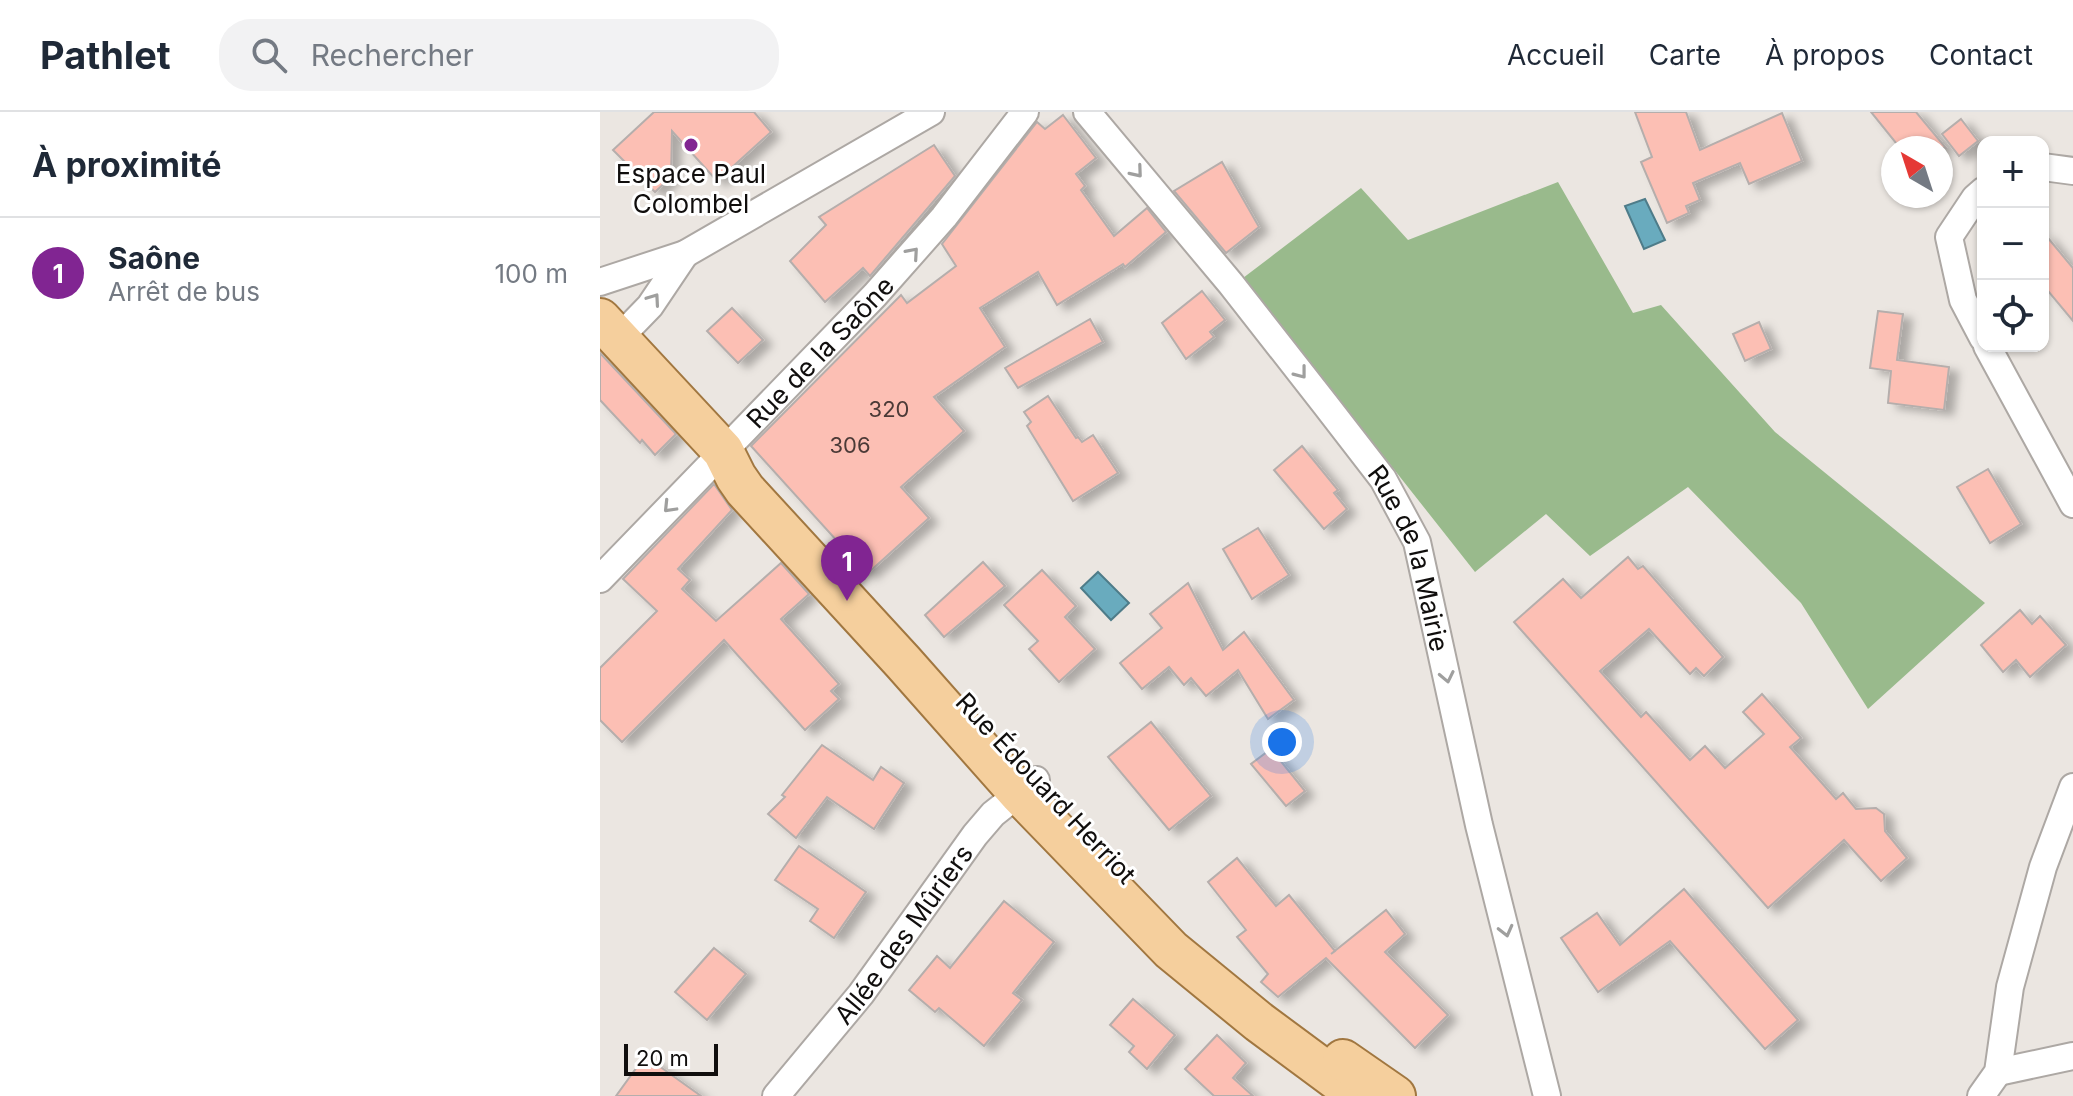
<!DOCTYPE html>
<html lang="fr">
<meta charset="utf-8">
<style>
body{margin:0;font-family:Inter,sans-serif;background:#f2f2f3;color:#1f2937}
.controls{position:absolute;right:24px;top:24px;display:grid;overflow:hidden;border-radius:16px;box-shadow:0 2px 6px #0004}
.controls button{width:72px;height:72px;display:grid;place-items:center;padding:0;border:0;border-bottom:2px solid #e0e1e3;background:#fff;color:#1f2937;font:40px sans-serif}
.compass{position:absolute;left:1281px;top:24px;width:72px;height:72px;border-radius:50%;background:#fff;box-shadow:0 2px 6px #0004;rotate:321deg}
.scale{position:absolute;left:24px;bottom:20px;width:94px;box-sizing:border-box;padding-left:8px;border:4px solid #100e0d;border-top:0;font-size:22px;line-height:28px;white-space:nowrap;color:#100e0d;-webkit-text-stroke:6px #fff;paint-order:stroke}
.you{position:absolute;left:682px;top:630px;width:28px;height:28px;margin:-20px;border:6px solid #fff;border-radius:50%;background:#1a73e8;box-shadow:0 0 0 12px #1a73e833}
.badge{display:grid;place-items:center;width:52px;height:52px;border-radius:50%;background:#812592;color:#fff;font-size:26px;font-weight:700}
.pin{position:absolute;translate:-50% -66px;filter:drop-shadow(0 2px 4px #0008)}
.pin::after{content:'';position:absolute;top:42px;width:28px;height:24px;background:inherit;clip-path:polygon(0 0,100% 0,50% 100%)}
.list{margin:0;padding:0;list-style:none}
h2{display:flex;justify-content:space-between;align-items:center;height:104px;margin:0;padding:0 32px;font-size:34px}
h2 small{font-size:26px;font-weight:400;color:#747a83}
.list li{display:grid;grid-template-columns:52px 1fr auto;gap:24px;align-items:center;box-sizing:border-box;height:112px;padding:0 32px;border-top:2px solid #e0e1e3}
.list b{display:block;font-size:30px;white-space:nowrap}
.list p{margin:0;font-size:26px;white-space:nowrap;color:#747a83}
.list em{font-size:26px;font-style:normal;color:#747a83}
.icon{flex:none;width:44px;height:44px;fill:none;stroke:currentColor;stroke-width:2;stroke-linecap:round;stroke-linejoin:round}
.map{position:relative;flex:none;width:1473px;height:984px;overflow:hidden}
header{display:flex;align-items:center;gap:48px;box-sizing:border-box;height:112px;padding:0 40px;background:#fff;border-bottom:2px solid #e0e1e3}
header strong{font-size:38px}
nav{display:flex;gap:44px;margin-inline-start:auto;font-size:28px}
.search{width:560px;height:72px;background:#f2f2f3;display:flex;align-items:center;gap:20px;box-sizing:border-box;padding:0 28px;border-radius:32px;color:#747a83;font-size:30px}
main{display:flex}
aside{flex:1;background:#fff}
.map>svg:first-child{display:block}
.forest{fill:#99ba8c}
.water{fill:#69abbe;stroke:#4e7c89;stroke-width:2}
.building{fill:#fcbfb4;stroke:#b5aeac;stroke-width:2;filter:url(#shadow)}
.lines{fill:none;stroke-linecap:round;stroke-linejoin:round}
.street-casing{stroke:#ada8a4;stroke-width:30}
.primary-casing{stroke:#a17740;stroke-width:44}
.street{stroke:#fff;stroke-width:26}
.primary{stroke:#f5cf9d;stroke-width:40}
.oneway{stroke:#9f9f9e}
.poi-dot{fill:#812592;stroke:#fff;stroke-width:3}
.labels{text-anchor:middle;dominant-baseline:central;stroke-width:6;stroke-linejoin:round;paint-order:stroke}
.number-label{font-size:22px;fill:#4b3a37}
.poi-label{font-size:26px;fill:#100e0d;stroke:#fff}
.street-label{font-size:26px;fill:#100e0d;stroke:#fff}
</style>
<header>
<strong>Pathlet</strong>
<div class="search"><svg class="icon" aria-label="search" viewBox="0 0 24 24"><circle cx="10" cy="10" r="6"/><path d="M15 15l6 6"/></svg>Rechercher</div>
<nav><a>Accueil</a><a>Carte</a><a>À propos</a><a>Contact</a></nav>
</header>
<main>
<aside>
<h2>À proximité<small></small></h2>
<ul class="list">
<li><span class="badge">1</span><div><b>Saône</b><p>Arrêt de bus</p></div><em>100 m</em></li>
</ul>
</aside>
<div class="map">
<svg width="1473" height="984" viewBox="0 0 1473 984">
<defs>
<filter id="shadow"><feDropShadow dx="9" dy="5" stdDeviation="4" flood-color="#0004"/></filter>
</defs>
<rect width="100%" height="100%" fill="#ebe6e1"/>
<polygon class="forest" points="958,70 1033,201 1061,193 1175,320 1385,491 1268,597 1201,491 1088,375 990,444 946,402 875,460 643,166 761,76 808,128"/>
<g class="water">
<polygon points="1045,87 1065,128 1044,137 1025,94"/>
<polygon points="498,460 529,491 511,508 481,476"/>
</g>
<g class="building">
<polygon points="54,0 154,0 171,20 117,69 72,19 71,65 55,80 13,38"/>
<polygon points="1035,0 1086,0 1100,38 1182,1 1202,49 1149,72 1140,51 1093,71 1100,88 1086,94 1089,101 1067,111 1041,50 1052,45"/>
<polygon points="1271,0 1316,0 1346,36 1300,36"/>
<polygon points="463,3 496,46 476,62 485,74 481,78 514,124 547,96 566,120 525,155 523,152 457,193 438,160 380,196 405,235 334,285 364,319 301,375 329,406 267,462 151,334 301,183 307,191 356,154 342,132 437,10 445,17"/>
<polygon points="1361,7 1378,29 1359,44 1342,22"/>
<polygon points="334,33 355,64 270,164 263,156 225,190 190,149 226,113 219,105"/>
<polygon points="622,50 659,115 626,141 574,79"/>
<polygon points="1443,120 1473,156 1473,209 1443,173"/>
<polygon points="602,179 625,208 610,220 614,225 586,247 562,211"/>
<polygon points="132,196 163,228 138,251 107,219"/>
<polygon points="1278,199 1303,202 1297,248 1349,255 1344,298 1288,291 1291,259 1270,256"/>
<polygon points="490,207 503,230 418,276 405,256"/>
<polygon points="1159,210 1171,237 1145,249 1133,222"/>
<polygon points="0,241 76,322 55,343 42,328 40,331 0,288"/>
<polygon points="448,284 476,326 478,325 482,330 493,323 518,361 473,389 427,314 431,310 424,300"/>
<polygon points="702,334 738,378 734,381 747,397 724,417 674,358"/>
<polygon points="1388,357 1421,412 1390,431 1357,375"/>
<polygon points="114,372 132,398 78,457 90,468 82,477 116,509 181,451 209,482 181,507 239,572 231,579 239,587 205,618 124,528 22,630 0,608 0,556 57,499 23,467"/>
<polygon points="658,416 689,463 652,487 623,437"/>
<polygon points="1028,445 1038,457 1043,454 1123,545 1104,564 1096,556 1090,562 1049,517 1000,559 1041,605 1046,600 1090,648 1105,634 1125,656 1164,622 1143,600 1162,582 1201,626 1190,635 1236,687 1243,681 1256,697 1276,696 1284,702 1285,719 1307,746 1281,769 1244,728 1168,796 914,510 963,467 981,486"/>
<polygon points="383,450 405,474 344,525 325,503"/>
<polygon points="442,458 476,494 465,505 495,537 459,570 429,537 438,529 404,493"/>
<polygon points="588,471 623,538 644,520 694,588 668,607 638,558 606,584 591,566 584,573 569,555 542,577 520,551 562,516 550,502"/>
<polygon points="1420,498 1432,512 1440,504 1466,533 1430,565 1416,548 1403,560 1381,533"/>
<polygon points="551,610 611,684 569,718 508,645"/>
<polygon points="222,633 273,668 281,655 304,671 274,717 227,685 196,726 168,702 185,685 182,683"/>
<polygon points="671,637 705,679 686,694 651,652"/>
<polygon points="199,734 266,780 234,826 210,809 218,797 175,768"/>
<polygon points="637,746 676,794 689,783 735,839 731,842 786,798 805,822 785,840 848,903 815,936 726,846 678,885 661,870 668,862 637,825 646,818 608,770"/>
<polygon points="1084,777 1198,908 1165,937 1070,829 998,880 961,826 997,801 1020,833"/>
<polygon points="404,789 454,830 413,881 422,888 384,934 339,896 335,900 309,878 337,844 350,856"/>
<polygon points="114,836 146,862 107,908 75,880"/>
<polygon points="533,887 575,923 547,957 529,940 534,934 510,913"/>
<polygon points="617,923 646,951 633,966 653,984 614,984 585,957"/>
<polygon points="45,944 101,984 16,984"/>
</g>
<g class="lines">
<defs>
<g id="street">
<path id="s1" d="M487,0L631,172L725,292L783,367L817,430L879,713L947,984"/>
<polyline points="1443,55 1473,59"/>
<polyline points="1383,79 1375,86 1349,125 1363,188 1383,226"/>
<polyline points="0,170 85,142 331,0"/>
<polyline points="18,227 50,194 85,142"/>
<polyline points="1387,234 1473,392"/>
<path id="s2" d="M0,467L275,183L344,105L425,0"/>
<polyline points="1398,960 1473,944"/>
<path id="s3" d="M176,984L261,882L375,723L393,702L436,668"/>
<polyline points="1381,984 1398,960 1410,875 1443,755 1473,675"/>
</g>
<g id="primary">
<polyline points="0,207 123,339 136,365 145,378 303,550 419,681 571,838 659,910 759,984"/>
<polyline points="743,948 795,984"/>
</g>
</defs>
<use href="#street" class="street-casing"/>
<use href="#primary" class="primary-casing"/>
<use href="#street" class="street"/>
<use href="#primary" class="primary"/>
</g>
<defs><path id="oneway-chevron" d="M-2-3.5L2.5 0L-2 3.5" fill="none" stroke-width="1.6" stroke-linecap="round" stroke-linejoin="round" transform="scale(2)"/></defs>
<g class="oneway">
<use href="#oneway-chevron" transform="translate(537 60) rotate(50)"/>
<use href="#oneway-chevron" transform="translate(313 141) rotate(-49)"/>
<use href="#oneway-chevron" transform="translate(54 187) rotate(-55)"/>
<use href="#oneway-chevron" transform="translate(701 261) rotate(52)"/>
<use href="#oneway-chevron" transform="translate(69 395) rotate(134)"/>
<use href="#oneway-chevron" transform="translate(847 565) rotate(78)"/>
<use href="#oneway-chevron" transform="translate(906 819) rotate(76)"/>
</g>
<circle class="poi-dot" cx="91" cy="33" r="8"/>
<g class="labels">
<g class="number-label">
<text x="289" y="297">320</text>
<text x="250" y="333">306</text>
</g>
<g class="poi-label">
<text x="91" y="61">Espace Paul<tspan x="91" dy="30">Colombel</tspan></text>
</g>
<g class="street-label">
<text stroke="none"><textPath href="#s2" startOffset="316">Rue de la Saône</textPath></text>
<text stroke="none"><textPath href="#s1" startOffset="556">Rue de la Mairie</textPath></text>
<text transform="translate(446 676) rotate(47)">Rue Édouard Herriot</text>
<text stroke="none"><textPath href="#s3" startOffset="206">Allée des Mûriers</textPath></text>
</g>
</g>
</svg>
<div class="controls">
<button>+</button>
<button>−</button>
<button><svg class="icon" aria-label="locate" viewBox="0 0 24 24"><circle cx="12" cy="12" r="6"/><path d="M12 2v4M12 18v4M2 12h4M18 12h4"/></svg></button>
</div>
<svg class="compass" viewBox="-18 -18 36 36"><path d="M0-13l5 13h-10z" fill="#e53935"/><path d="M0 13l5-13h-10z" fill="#747a83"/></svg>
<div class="scale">20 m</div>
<div class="you"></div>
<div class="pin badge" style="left:247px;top:489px">1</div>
</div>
</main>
